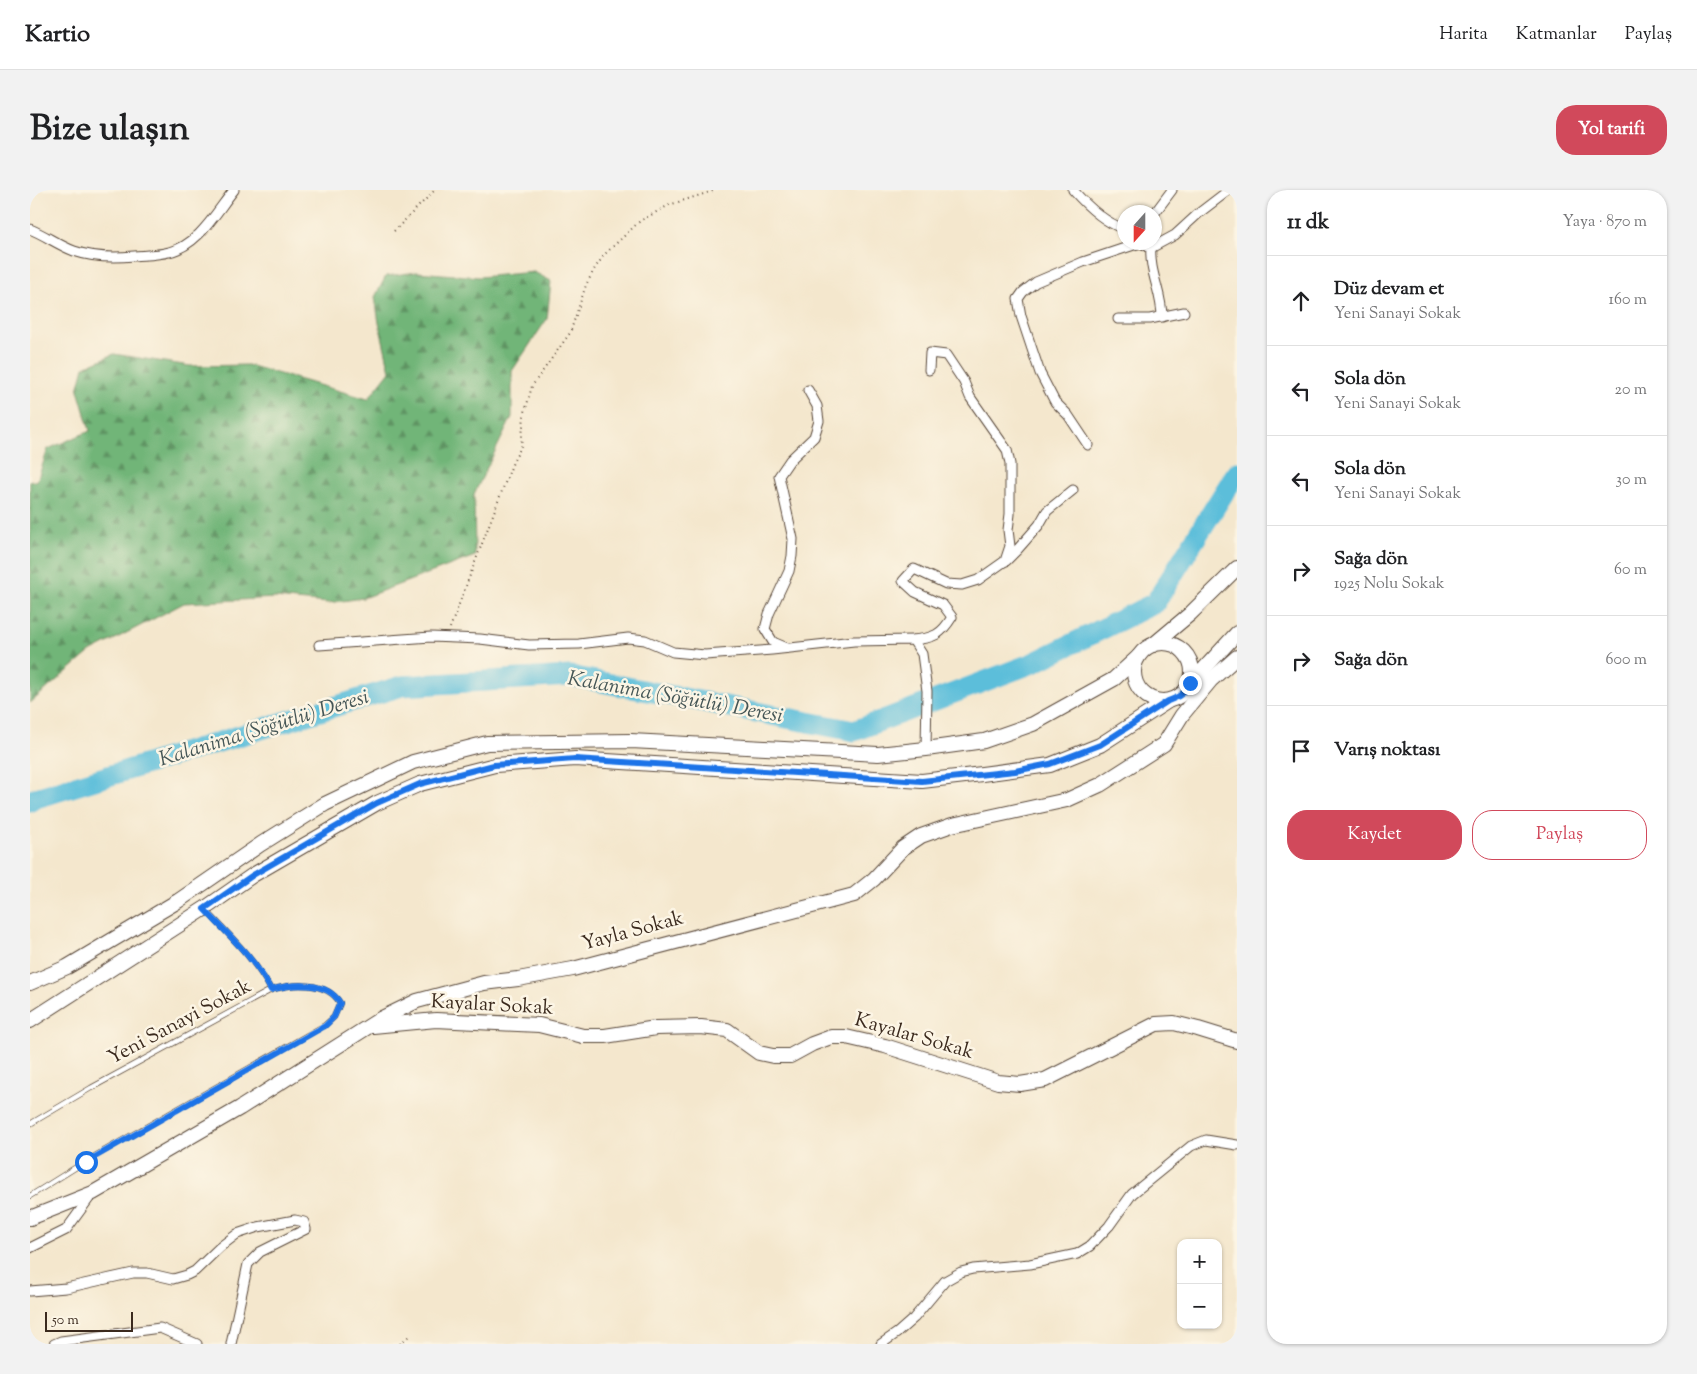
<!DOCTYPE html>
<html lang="tr">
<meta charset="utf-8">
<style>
body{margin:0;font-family:"Sorts Mill Goudy",serif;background:#f2f2f2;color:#202124}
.controls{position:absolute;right:15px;bottom:15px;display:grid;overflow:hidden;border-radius:10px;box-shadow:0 1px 4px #0004}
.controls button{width:45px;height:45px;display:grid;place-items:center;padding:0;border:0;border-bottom:1px solid #e0e0e0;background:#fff;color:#202124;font:25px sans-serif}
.compass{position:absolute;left:1087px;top:15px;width:45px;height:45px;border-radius:50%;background:#fff;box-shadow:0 1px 4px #0004;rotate:201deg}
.scale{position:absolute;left:15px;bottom:12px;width:88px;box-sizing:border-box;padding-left:5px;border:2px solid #3b2a1e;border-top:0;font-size:14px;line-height:18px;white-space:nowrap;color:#3b2a1e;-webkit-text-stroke:4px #fcf5e5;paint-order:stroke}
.stop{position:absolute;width:15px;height:15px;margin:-11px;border:4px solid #1a73e8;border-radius:50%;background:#fff}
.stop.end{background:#1a73e8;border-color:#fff;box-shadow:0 1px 5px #0008}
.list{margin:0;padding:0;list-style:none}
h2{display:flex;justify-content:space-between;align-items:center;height:65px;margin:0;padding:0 20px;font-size:21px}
h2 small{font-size:16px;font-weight:400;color:#757577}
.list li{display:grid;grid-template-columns:32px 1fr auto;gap:15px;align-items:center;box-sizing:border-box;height:90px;padding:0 20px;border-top:1px solid #e0e0e0}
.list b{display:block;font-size:19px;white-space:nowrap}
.list p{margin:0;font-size:16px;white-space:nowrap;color:#757577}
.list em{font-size:16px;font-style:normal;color:#757577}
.actions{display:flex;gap:10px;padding:15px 20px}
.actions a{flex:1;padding:11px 0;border:1px solid #d1495b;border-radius:20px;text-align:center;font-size:18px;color:#d1495b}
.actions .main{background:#d1495b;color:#fff}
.icon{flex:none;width:28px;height:28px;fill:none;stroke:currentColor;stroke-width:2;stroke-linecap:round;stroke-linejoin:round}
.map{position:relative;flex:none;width:1207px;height:1154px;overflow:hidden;border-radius:20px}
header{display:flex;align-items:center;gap:30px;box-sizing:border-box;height:70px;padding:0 25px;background:#fff;border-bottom:1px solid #e0e0e0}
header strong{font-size:24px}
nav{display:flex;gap:28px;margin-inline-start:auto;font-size:18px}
.intro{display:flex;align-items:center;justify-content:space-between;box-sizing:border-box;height:120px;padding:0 30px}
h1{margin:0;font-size:35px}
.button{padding:12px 22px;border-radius:20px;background:#d1495b;color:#fff;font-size:18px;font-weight:700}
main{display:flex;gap:30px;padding:0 30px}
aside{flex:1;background:#fff;border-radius:20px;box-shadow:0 1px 4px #0004}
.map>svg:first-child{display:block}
.forest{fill:url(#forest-firs);stroke:#56704b}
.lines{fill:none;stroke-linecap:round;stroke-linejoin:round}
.river{stroke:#5cbeda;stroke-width:21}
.lane-casing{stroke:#574638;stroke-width:6}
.street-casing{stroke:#574638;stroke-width:11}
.secondary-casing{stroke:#574638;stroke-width:16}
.path{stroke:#574638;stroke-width:2;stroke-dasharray:1 4;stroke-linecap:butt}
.lane{stroke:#fff;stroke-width:4.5}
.street{stroke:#fff;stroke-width:9}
.secondary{stroke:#fff;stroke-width:14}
.route{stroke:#1a73e8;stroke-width:6}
.labels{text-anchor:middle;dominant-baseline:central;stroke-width:5;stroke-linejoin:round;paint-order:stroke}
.street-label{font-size:20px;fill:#3b2a1e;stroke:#fcf5e5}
.water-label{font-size:21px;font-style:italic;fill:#455656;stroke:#fcf5e5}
</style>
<header>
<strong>Kartio</strong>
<nav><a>Harita</a><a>Katmanlar</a><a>Paylaş</a></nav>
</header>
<div class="intro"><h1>Bize ulaşın</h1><a class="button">Yol tarifi</a></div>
<main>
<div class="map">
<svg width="1207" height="1154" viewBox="0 0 1207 1154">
<defs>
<pattern id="forest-firs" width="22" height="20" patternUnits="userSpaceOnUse" patternTransform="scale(1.25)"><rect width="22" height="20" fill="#71b578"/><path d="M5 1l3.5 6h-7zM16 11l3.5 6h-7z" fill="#5e9362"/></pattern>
</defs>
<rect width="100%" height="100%" fill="#fcf5e5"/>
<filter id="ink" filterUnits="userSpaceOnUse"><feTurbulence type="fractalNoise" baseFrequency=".02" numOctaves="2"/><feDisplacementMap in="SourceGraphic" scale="10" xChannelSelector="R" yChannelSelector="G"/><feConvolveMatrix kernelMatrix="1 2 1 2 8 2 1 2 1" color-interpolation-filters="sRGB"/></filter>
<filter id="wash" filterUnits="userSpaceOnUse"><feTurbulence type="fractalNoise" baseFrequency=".0096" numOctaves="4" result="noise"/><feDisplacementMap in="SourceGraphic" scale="20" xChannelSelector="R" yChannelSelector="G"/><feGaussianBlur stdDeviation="1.12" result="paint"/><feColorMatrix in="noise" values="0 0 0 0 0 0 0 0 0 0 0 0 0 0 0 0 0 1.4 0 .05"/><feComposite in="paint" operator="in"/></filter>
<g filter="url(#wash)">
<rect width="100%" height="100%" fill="#f4e7cd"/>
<polygon class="forest" points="387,82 449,87 504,82 521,91 517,129 482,181 482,227 444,304 445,366 333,408 298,413 245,408 154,413 60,462 0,513 0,291 7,291 18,259 60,241 48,200 54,177 84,164 160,176 218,175 338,209 360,181 349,133 345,107 356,86"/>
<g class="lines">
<polyline class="river" points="0,612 6,608 372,496 540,486 824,541 1003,473 1125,413 1207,282"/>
</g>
</g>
<g filter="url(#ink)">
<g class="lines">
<defs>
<g id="lane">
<path d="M176,720C199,745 225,769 241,800"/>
<path d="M0,934L61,898L241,800C262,793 297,791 310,813L304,827L295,835L56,971L0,1006"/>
</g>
<g id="street">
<path d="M1043,0C1057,16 1074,32 1094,39"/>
<polyline points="1124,24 1142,0"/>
<path d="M0,39C15,45 28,55 44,61C64,68 84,68 104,66C116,65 128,65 139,62C169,55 186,22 204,0"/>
<polyline points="1109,52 1121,58 1145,45 1169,23 1199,0"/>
<path d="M1121,58C1119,82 1132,103 1132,127"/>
<polyline points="1088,129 1120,129 1154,122"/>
<polyline points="1058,255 1038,225 1025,212 1010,183 991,126 988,109 993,102 1006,92 1053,72 1110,53"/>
<polyline points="976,371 987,360 1009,335 1017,321 1043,300"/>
<path d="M883,450C904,448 911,445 922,427L913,415L885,402L873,391L884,379L916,394L932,395L948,390L975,371L980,356L978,340L980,324V274L977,260L940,207L934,192L916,165L900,163L899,180"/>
<polyline points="289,455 401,447 450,449 499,455 549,454 598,448 615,450 643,462 675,465 742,460 824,451 883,450 892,464 897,501 896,559"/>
<polyline points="757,458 743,452 735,439 739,424 759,381 762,366 763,349 749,286 760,270 784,247 789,231 787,216 778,200"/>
<polyline points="0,1058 36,1040 63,1003"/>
<polyline points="0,1101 36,1098 103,1083 117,1083 143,1089 157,1085 165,1081 190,1057 207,1044 228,1037 265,1030 274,1032 276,1039 230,1062 218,1074 201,1154"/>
<polyline points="24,1154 31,1151 130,1138 167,1154"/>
<polyline points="851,1154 867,1143 884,1128 915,1091 931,1082 943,1079 1000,1074 1047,1064 1060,1056 1079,1036 1102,1004 1161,956 1176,950 1207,955"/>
</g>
<g id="secondary">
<circle cx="1133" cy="482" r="29"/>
<polyline points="1123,455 1160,424 1207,378"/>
<polyline points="1161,493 1207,443"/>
<polyline points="0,793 37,777 148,711 231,654 295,614 383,572 457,553 601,551 848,564 896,559 954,551 1003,534 1084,489 1108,467"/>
<polyline points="0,831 174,719 223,685 347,613 390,594 465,575 545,569 892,591 952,584 1020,575 1070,555 1138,511"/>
<polyline points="343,836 406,830 509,835 553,846 575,846 626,838 671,837 697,840 729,863 743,866 760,866 782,854 801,847 816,847 855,856 968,892 990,894 1015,890 1126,834 1144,833 1168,839 1207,851"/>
<polyline points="0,1028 63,1003 210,918 352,828 387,811 454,793 488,789 543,779 824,705 844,689 873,658 891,646 922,635 1037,610 1070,595 1134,554 1152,525 1181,490 1207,467"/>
</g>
</defs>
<use href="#lane" class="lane-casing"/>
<use href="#street" class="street-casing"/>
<use href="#secondary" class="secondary-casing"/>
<g class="path">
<polyline points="364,41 405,0"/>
<polyline points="420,438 483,272 491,257 494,226 502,196 540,143 556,95 565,78 575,64 610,31 639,15 686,0"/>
<polyline points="370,1154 380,1145"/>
</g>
<use href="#lane" class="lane"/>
<use href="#street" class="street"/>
<use href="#secondary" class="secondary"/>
</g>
</g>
<g class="lines" filter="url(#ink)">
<path class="route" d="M56,972L295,836L304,827L310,813C298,791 262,793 241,800C225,769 198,744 174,719L223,685L347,613L390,594L464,575L545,569L892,591L985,581L1020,574L1070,555L1138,511C1149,507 1155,503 1160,493"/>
</g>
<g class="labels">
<g class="street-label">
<text transform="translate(603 742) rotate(-15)">Yayla Sokak</text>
<text transform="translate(462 816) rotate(3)">Kayalar Sokak</text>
<text transform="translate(150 833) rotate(-28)">Yeni Sanayi Sokak</text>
<text transform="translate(884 847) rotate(16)">Kayalar Sokak</text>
</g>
<g class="water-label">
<text transform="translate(645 508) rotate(10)">Kalanima (Söğütlü) Deresi</text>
<text transform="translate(234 539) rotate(-17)">Kalanima (Söğütlü) Deresi</text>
</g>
</g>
</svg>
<div class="controls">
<button>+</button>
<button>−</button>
</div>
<svg class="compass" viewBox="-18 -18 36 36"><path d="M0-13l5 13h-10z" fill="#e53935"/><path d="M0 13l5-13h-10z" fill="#757577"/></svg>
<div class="scale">50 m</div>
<div class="stop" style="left:56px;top:972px"></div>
<div class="stop end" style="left:1160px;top:493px"></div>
</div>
<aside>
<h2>11 dk<small>Yaya · 870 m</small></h2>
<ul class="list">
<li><svg class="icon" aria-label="ahead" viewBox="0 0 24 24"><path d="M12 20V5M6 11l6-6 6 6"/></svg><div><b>Düz devam et</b><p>Yeni Sanayi Sokak</p></div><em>160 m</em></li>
<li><svg class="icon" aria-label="left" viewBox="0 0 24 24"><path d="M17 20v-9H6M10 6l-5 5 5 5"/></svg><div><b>Sola dön</b><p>Yeni Sanayi Sokak</p></div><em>20 m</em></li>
<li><svg class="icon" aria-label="left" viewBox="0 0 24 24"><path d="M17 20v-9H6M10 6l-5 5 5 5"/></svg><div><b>Sola dön</b><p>Yeni Sanayi Sokak</p></div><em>30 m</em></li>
<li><svg class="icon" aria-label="right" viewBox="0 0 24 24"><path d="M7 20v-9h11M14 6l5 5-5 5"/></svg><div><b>Sağa dön</b><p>1925 Nolu Sokak</p></div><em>60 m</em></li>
<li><svg class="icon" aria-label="right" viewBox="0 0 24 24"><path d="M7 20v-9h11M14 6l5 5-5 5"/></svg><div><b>Sağa dön</b></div><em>600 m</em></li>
<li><svg class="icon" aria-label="arrive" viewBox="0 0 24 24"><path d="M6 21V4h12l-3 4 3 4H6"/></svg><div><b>Varış noktası</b></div></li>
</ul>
<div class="actions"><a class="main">Kaydet</a><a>Paylaş</a></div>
</aside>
</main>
